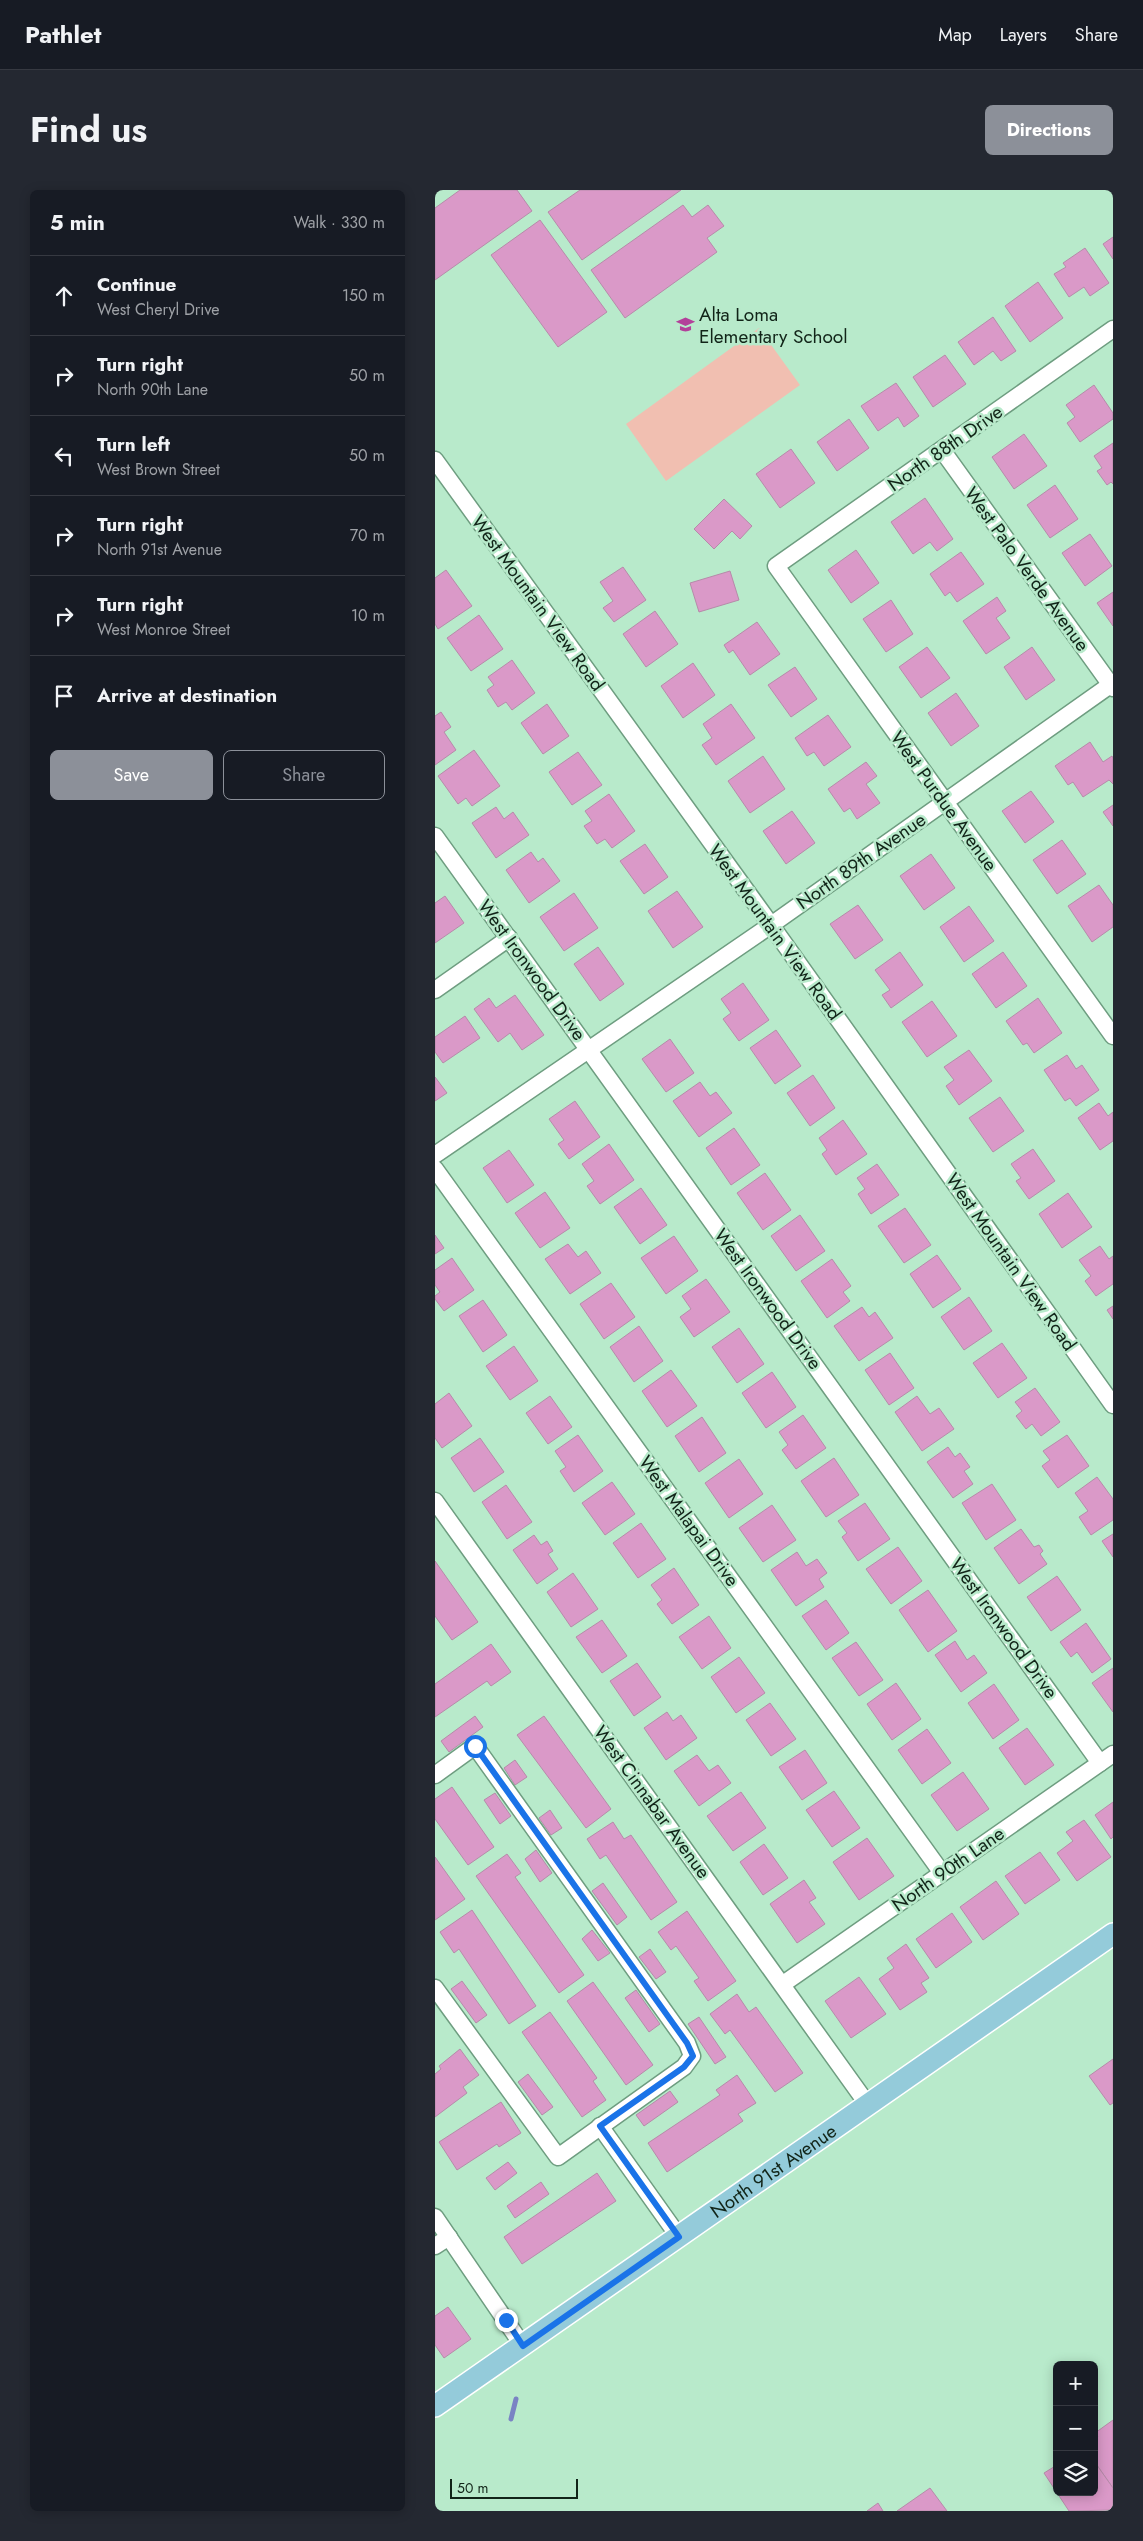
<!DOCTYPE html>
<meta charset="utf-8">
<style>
body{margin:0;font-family:Jost,sans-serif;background:#242831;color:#f1f3f6}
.controls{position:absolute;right:15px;bottom:15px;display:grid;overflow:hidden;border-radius:8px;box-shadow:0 2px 12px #0003}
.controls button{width:45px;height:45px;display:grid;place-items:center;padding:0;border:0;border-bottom:1px solid #363941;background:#171b24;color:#f1f3f6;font:25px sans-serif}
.scale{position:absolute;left:15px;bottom:12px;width:128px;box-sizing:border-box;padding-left:5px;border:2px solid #112418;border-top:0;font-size:14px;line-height:18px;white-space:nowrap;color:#112418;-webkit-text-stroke:4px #b8eacb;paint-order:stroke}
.stop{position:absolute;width:15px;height:15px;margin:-11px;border:4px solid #1a73e8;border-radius:50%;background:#fff}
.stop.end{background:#1a73e8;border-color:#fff;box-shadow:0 1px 5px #0008}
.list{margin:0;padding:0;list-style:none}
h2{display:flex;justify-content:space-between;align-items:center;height:65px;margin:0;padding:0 20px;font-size:21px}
h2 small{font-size:16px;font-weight:400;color:#9ea1a6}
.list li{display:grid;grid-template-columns:32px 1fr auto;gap:15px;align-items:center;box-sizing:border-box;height:80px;padding:0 20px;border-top:1px solid #363941}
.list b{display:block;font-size:19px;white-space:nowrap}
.list p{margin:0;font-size:16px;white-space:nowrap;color:#9ea1a6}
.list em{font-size:16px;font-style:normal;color:#9ea1a6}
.actions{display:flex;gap:10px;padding:15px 20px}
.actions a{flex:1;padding:11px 0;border:1px solid #8c9099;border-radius:8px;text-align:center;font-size:18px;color:#8c9099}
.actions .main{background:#8c9099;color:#fff}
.icon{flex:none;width:28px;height:28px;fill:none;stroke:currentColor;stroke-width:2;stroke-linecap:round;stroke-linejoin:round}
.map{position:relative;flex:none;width:678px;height:2321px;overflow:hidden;border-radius:8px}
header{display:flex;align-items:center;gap:30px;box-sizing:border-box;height:70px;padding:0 25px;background:#171b24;border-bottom:1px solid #363941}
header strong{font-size:24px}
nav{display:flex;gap:28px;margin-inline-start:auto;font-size:18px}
.intro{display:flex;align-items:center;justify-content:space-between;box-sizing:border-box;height:120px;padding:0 30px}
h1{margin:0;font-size:35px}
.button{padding:12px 22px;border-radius:8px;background:#8c9099;color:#fff;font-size:18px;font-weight:700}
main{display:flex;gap:30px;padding:0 30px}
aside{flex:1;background:#171b24;border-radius:8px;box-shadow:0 2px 12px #0003}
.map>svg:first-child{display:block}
.green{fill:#f1bfb1}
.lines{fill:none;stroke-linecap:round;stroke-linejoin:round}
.stream{stroke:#7a83c4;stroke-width:5}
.building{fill:#da99c8;stroke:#b68ba9}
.minor-casing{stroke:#6e9d80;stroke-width:19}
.major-casing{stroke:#fff;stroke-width:24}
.minor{stroke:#fff;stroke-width:16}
.major{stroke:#94cbda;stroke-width:21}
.route{stroke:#1a73e8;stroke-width:6}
.labels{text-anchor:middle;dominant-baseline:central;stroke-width:5;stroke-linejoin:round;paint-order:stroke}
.poi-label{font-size:19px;fill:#112418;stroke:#b8eacb;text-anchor:start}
.street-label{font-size:19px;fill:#112418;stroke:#b8eacb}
</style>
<header>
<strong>Pathlet</strong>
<nav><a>Map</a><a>Layers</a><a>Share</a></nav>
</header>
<div class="intro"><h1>Find us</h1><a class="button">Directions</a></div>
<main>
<aside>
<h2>5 min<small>Walk · 330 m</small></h2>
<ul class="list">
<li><svg class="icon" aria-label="ahead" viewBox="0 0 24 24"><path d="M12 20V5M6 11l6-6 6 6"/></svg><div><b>Continue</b><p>West Cheryl Drive</p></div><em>150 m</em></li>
<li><svg class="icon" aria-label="right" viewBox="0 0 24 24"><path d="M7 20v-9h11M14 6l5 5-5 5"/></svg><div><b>Turn right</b><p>North 90th Lane</p></div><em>50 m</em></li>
<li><svg class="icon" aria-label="left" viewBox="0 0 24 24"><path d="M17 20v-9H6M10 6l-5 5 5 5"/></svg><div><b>Turn left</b><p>West Brown Street</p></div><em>50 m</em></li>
<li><svg class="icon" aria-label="right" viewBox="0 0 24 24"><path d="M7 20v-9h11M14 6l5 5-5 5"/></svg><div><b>Turn right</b><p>North 91st Avenue</p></div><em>70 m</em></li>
<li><svg class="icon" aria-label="right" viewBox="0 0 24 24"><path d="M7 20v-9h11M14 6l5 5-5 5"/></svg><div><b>Turn right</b><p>West Monroe Street</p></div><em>10 m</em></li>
<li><svg class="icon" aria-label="arrive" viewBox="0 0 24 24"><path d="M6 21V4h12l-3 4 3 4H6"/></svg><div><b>Arrive at destination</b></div></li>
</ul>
<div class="actions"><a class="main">Save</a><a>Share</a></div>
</aside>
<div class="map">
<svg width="678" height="2321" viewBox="0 0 678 2321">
<rect width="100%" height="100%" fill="#b8eacb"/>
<polygon class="green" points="324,138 365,195 231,291 191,234"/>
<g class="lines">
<polyline class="stream" points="76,2229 81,2209"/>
</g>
<g class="building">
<polygon points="25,0 82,0 97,21 0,90 0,18"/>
<polygon points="145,0 246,0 147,70 113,22"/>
<polygon points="248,15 257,27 273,15 289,36 272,48 282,62 190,128 156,80"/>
<polygon points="105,30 172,122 123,157 56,65"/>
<polygon points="678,47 678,69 668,54"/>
<polygon points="650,58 674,93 655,106 649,97 634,107 619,84 631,77 628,73"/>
<polygon points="603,92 628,128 595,152 570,116"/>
<polygon points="558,127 581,161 566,171 558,161 539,175 523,152"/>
<polygon points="510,165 531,194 498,217 478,187"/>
<polygon points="461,193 484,226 469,237 463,227 443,241 426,216"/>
<polygon points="659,195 678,223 678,229 645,252 632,233 640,227 631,215"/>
<polygon points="414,229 434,258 402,281 382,252"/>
<polygon points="589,244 612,276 579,299 557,267"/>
<polygon points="678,253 678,294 676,292 672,295 662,281 667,278 659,266"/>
<polygon points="356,259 380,293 345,318 321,284"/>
<polygon points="620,295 643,329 615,348 592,315"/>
<polygon points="490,308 518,349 502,361 495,352 478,364 456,332"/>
<polygon points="289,309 317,336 305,349 297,341 279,359 259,339"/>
<polygon points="655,344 677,376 650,396 627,363"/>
<polygon points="421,360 444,393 416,413 393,380"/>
<polygon points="526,362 549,394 522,412 515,402 510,406 495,384"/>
<polygon points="188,377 211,410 179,432 168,418 178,411 165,392"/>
<polygon points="11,380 37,416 3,439 0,434 0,388"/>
<polygon points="295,381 304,410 264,422 255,393"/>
<polygon points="678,402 678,436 662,413"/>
<polygon points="562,407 571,421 561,428 575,448 551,464 528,431"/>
<polygon points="456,410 478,444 451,462 428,429"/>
<polygon points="220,421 243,454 211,477 188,444"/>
<polygon points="44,425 68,459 36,481 12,448"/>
<polygon points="322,432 345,464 315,485 298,460 294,463 289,455"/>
<polygon points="492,457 515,488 486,508 464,477"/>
<polygon points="597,457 620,490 591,510 569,477"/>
<polygon points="77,470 100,503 77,520 71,512 63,517 52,500 59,495 53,487"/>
<polygon points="258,473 280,505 248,528 226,496"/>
<polygon points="360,477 382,509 356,527 333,495"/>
<polygon points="521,503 544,536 516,556 493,523"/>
<polygon points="112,514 134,546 108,564 86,533"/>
<polygon points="296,514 320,548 281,575 267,555 277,548 268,534"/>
<polygon points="6,522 16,537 9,542 21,560 0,575 0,526"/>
<polygon points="393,525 416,557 389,576 379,562 372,566 360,548"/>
<polygon points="655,552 668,572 677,566 678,568 678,594 674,590 648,607 638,592 633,595 620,576"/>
<polygon points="39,560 65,596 37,616 31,608 23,614 3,586"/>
<polygon points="143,562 167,595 137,615 114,582"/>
<polygon points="328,566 350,599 315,623 293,591"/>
<polygon points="431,572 442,586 431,594 445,613 422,629 415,618 409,622 393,599"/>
<polygon points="596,601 619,632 590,653 567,621"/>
<polygon points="174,604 200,641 177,658 170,649 162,654 149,636 157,631 150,621"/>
<polygon points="678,615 678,636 668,622"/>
<polygon points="61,617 69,629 78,622 94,645 61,668 37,633"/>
<polygon points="357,621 380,653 351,674 328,641"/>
<polygon points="627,650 651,684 622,704 598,670"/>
<polygon points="210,654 233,687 209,704 185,671"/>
<polygon points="96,662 103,672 108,668 125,691 94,713 71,680"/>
<polygon points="496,664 520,698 489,720 465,686"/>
<polygon points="664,695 678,715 678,737 657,752 633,716"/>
<polygon points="242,701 268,737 238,758 213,721"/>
<polygon points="139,703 163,738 129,761 105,727"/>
<polygon points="10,706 29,733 0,753 0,713"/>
<polygon points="423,715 448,750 420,769 395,734"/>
<polygon points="534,716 559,751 529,772 505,737"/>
<polygon points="163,757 189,794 165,811 139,774"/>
<polygon points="465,762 488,795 456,818 447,805 455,800 440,780"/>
<polygon points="568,762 592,796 561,818 537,784"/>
<polygon points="308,793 334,830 304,851 288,829 296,823 286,809"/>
<polygon points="80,805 109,845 87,860 75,843 63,852 39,819 54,808 61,818"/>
<polygon points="603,808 627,843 599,863 592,853 588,855 571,831"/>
<polygon points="497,811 522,846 492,867 467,832"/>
<polygon points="30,826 45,848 8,873 0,862 0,847"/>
<polygon points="341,840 366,876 340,894 315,858"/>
<polygon points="235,849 259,883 231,902 207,869"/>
<polygon points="534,860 557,891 524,915 511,896 519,890 509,877"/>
<polygon points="632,865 641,879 647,875 664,900 641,916 635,908 630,911 609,880"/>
<polygon points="378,885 400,918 375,936 352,903"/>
<polygon points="0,887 12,903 0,911"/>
<polygon points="265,892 275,906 281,902 297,923 264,947 238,911"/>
<polygon points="565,907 589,941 558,962 534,928"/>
<polygon points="140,911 165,947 134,969 123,954 129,950 114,929"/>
<polygon points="664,913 673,926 678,922 678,951 665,960 643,928"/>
<polygon points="408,930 432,964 401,985 387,964 392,960 384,948"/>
<polygon points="299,938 325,975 296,995 271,958"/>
<polygon points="174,954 199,990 165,1014 152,996 159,991 147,974"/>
<polygon points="598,959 620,991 594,1009 581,991 586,988 576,974"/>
<polygon points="74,960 99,995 72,1013 48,978"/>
<polygon points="442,974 464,1005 436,1024 423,1004 430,999 422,988"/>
<polygon points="330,983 356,1020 328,1040 302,1003"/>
<polygon points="206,998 232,1035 205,1054 179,1017"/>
<polygon points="110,1002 135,1038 105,1058 80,1023"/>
<polygon points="633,1003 657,1037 627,1058 604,1024"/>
<polygon points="470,1018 496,1055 469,1073 443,1036"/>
<polygon points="365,1025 390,1061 361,1081 336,1046"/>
<polygon points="0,1045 9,1058 0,1064"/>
<polygon points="239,1046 263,1081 231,1104 206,1068"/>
<polygon points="133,1054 143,1067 151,1061 166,1083 135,1104 110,1069"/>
<polygon points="665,1056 674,1069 678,1066 678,1094 661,1106 650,1091 656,1086 644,1070"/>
<polygon points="502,1065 526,1099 498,1118 475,1084"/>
<polygon points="17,1068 39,1100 9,1121 0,1109 0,1106 5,1102 0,1095 0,1080"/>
<polygon points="397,1069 416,1096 408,1102 415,1111 392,1128 366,1091"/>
<polygon points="271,1089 295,1122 259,1147 245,1127 256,1119 247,1106"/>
<polygon points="176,1093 200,1127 169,1149 145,1114"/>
<polygon points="534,1107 557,1141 529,1160 506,1127"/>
<polygon points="48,1110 72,1145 48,1162 24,1126"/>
<polygon points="678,1116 678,1129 672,1120"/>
<polygon points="427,1117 434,1127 440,1122 458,1148 424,1171 399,1136"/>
<polygon points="204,1136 228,1171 199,1192 175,1157"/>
<polygon points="304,1138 329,1174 302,1193 277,1157"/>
<polygon points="567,1153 592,1188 563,1208 538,1173"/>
<polygon points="79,1156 103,1191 75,1210 51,1176"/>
<polygon points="455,1163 479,1198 454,1215 430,1180"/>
<polygon points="236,1180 262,1216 232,1237 207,1201"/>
<polygon points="337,1182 361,1217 331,1238 307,1203"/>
<polygon points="600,1198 625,1232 606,1246 597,1234 591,1239 581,1226 587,1221 580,1212"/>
<polygon points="14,1203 37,1236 7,1258 0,1248 0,1214"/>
<polygon points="115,1206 137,1237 113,1254 91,1223"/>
<polygon points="482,1206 495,1224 504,1218 519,1239 487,1261 460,1222"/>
<polygon points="368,1225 391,1258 361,1279 347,1260 353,1255 344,1242"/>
<polygon points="267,1227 291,1263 264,1282 240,1246"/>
<polygon points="143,1245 168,1281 139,1302 125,1281 131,1277 120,1261"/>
<polygon points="632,1245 654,1276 623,1298 607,1276 615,1270 608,1261"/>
<polygon points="45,1248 69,1282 39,1302 16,1268"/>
<polygon points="513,1257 520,1267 525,1263 535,1277 529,1281 538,1294 518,1308 492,1272"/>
<polygon points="399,1268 424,1305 391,1327 366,1291"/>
<polygon points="304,1269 328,1304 294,1328 270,1293"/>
<polygon points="662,1287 678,1309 678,1330 656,1345 644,1327 653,1321 640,1303"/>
<polygon points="177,1292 200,1324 170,1345 147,1313"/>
<polygon points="557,1294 581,1330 551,1350 527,1313"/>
<polygon points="71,1295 97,1332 72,1349 47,1312"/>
<polygon points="430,1313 455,1349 423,1371 407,1347 412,1343 403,1331"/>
<polygon points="337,1315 361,1350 328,1372 304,1338"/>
<polygon points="206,1333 231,1369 203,1388 178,1353"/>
<polygon points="586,1339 599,1357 604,1355 608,1361 605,1364 612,1374 584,1394 559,1358"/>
<polygon points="678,1344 678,1367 667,1351"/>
<polygon points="99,1345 106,1355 112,1351 118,1361 113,1364 123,1379 102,1394 78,1360"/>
<polygon points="463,1357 487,1391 456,1414 431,1379"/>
<polygon points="362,1362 371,1376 382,1369 392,1383 384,1389 389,1397 361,1416 336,1380"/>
<polygon points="0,1371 43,1432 17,1450 0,1426"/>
<polygon points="239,1378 264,1415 237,1434 222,1414 227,1410 216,1395"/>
<polygon points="138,1383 163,1419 136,1437 112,1402"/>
<polygon points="622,1386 646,1420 616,1441 592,1407"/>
<polygon points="493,1400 522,1441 493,1462 464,1420"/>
<polygon points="391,1410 414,1443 391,1460 367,1426"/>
<polygon points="274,1426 296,1458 267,1479 244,1447"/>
<polygon points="167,1430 192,1466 167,1483 141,1447"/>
<polygon points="651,1433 676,1469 657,1483 642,1462 636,1467 625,1452"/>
<polygon points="520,1451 532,1470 539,1465 552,1483 526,1502 500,1465"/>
<polygon points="421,1452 448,1490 424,1506 397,1468"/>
<polygon points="56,1454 76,1482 56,1496 52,1491 0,1527 0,1494"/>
<polygon points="304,1467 330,1503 301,1523 276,1487"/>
<polygon points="202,1473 226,1507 199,1526 175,1491"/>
<polygon points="678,1478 678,1522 657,1493"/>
<polygon points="461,1493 486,1529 457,1550 432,1514"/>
<polygon points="559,1494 584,1530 558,1549 533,1513"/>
<polygon points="335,1513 361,1549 336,1566 311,1530"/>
<polygon points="232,1522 238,1531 246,1525 262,1548 231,1570 209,1538"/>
<polygon points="40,1526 48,1537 14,1562 6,1551"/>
<polygon points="109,1526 176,1619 151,1638 82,1545"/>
<polygon points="592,1538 619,1575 590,1595 564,1558"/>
<polygon points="492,1539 516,1573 487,1594 463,1560"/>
<polygon points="370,1560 392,1593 367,1610 344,1577"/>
<polygon points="262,1565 274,1581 283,1575 296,1593 264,1616 239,1581"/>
<polygon points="80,1570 92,1587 80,1595 69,1578"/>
<polygon points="528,1582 554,1619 522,1641 496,1605"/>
<polygon points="17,1597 59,1657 33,1675 0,1629 0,1609"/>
<polygon points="399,1601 425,1638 397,1657 371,1620"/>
<polygon points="306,1602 331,1638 298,1661 272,1626"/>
<polygon points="60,1603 76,1626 65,1634 49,1610"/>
<polygon points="678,1612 678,1647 676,1649 660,1625"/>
<polygon points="115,1620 127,1638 116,1645 104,1628"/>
<polygon points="649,1630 676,1667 642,1691 622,1663 638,1651 631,1642"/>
<polygon points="178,1632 189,1649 196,1645 242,1712 216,1730 171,1665 165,1669 152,1649"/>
<polygon points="432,1648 459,1686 424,1710 398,1672"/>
<polygon points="329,1654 353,1688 328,1705 305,1672"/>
<polygon points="101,1660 117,1683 105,1692 90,1669"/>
<polygon points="605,1662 625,1690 590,1714 570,1686"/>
<polygon points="72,1664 86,1683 80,1687 149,1785 124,1803 41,1686"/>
<polygon points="0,1667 30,1709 0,1730"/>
<polygon points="369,1690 381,1708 374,1712 390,1734 362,1753 335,1714"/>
<polygon points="561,1691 584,1724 548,1750 525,1717"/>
<polygon points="168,1693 192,1727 182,1735 157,1701"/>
<polygon points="37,1720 101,1816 74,1834 24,1759 19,1763 5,1742"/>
<polygon points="252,1721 301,1791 273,1811 259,1791 264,1788 241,1756 236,1760 223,1742"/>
<polygon points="517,1723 537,1752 501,1778 481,1749"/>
<polygon points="157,1740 175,1763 163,1771 147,1749"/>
<polygon points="471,1754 494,1788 486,1793 492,1802 465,1820 444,1789 459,1778 452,1768"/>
<polygon points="215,1759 231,1782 221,1789 204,1767"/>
<polygon points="424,1787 451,1824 416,1848 390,1811"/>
<polygon points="27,1791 52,1825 41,1833 16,1799"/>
<polygon points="158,1792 218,1875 191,1895 132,1811"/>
<polygon points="201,1800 225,1834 214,1842 190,1808"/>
<polygon points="302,1804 314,1822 321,1817 368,1883 340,1902 295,1840 290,1844 275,1824"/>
<polygon points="115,1822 162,1888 158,1891 171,1910 147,1927 87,1842"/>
<polygon points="264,1827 291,1867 280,1874 253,1834"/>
<polygon points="25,1859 44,1885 28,1897 32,1903 0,1927 0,1884 6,1879 4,1876"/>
<polygon points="678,1869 678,1913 675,1915 654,1886"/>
<polygon points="93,1884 118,1917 107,1925 83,1892"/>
<polygon points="302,1885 321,1913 303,1924 308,1931 232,1982 213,1953 285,1905 281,1900"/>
<polygon points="235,1901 243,1912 209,1936 201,1925"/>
<polygon points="66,1912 86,1943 64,1957 62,1954 22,1980 4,1952"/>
<polygon points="73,1972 82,1983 60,2000 51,1988"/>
<polygon points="162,1983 181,2011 87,2074 69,2047"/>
<polygon points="106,1992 114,2004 80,2028 72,2016"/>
<polygon points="13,2117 36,2149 9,2168 0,2155 0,2126"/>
<polygon points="678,2230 678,2298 659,2271 659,2249 663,2247 660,2243"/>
<polygon points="659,2271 678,2298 678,2320 634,2321 609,2283 622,2275 622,2302 659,2302"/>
<polygon points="495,2298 512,2321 462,2321"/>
<polygon points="443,2313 448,2321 432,2321"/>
</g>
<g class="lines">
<defs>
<g id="minor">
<polyline points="678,139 341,376 678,846"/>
<polyline points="507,260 678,498"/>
<polyline points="0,270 336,735 678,1215"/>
<polyline points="0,646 665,1573"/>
<polyline points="0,800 74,748"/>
<polyline points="0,965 336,735 678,493"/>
<polyline points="0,979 507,1683"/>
<polyline points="0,1311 433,1915"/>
<polyline points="0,1585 40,1556 252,1853 257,1866 249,1877 123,1967 0,1798"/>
<polyline points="348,1794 678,1564"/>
<polyline points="165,1936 244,2047"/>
<polyline points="0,2027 88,2156"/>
<polyline points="0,2056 14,2047"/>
</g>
<g id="major">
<path id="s1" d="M0,2216L678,1744"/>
</g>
</defs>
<use href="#minor" class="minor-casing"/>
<use href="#major" class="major-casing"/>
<use href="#minor" class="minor"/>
<use href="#major" class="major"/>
</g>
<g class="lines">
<polyline class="route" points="40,1556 252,1853 258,1866 249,1877 165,1936 244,2047 88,2156 71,2130"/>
</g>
<defs>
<symbol id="school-bare" viewBox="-9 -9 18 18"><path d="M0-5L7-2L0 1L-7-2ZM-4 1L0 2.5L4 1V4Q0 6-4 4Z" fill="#b3409a" stroke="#b8eacb" stroke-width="2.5" paint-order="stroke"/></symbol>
</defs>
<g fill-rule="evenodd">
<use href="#school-bare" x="238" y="122" width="25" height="25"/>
</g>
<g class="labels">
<g class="poi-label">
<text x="264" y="124">Alta Loma<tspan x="264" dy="22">Elementary School</tspan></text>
</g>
<g class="street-label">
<text transform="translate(510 258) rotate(-35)">North 88th Drive</text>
<text transform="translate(592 379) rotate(54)">West Palo Verde Avenue</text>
<text transform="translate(103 413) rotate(54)">West Mountain View Road</text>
<text transform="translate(509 611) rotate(54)">West Purdue Avenue</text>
<text transform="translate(426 671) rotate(-35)">North 89th Avenue</text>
<text transform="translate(340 742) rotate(54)">West Mountain View Road</text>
<text transform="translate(97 780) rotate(54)">West Ironwood Drive</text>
<text transform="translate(576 1072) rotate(55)">West Mountain View Road</text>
<text transform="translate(333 1109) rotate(54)">West Ironwood Drive</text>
<text transform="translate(254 1331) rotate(54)">West Malapai Drive</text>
<text transform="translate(569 1438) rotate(54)">West Ironwood Drive</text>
<text transform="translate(217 1612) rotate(54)">West Cinnabar Avenue</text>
<text transform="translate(513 1679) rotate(-35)">North 90th Lane</text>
<text stroke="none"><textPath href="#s1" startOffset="412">North 91st Avenue</textPath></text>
</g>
</g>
</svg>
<div class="controls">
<button>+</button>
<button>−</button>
<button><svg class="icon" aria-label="layers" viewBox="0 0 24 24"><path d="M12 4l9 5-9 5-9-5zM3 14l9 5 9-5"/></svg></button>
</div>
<div class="scale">50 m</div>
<div class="stop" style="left:40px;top:1556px"></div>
<div class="stop end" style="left:71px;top:2130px"></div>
</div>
</main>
